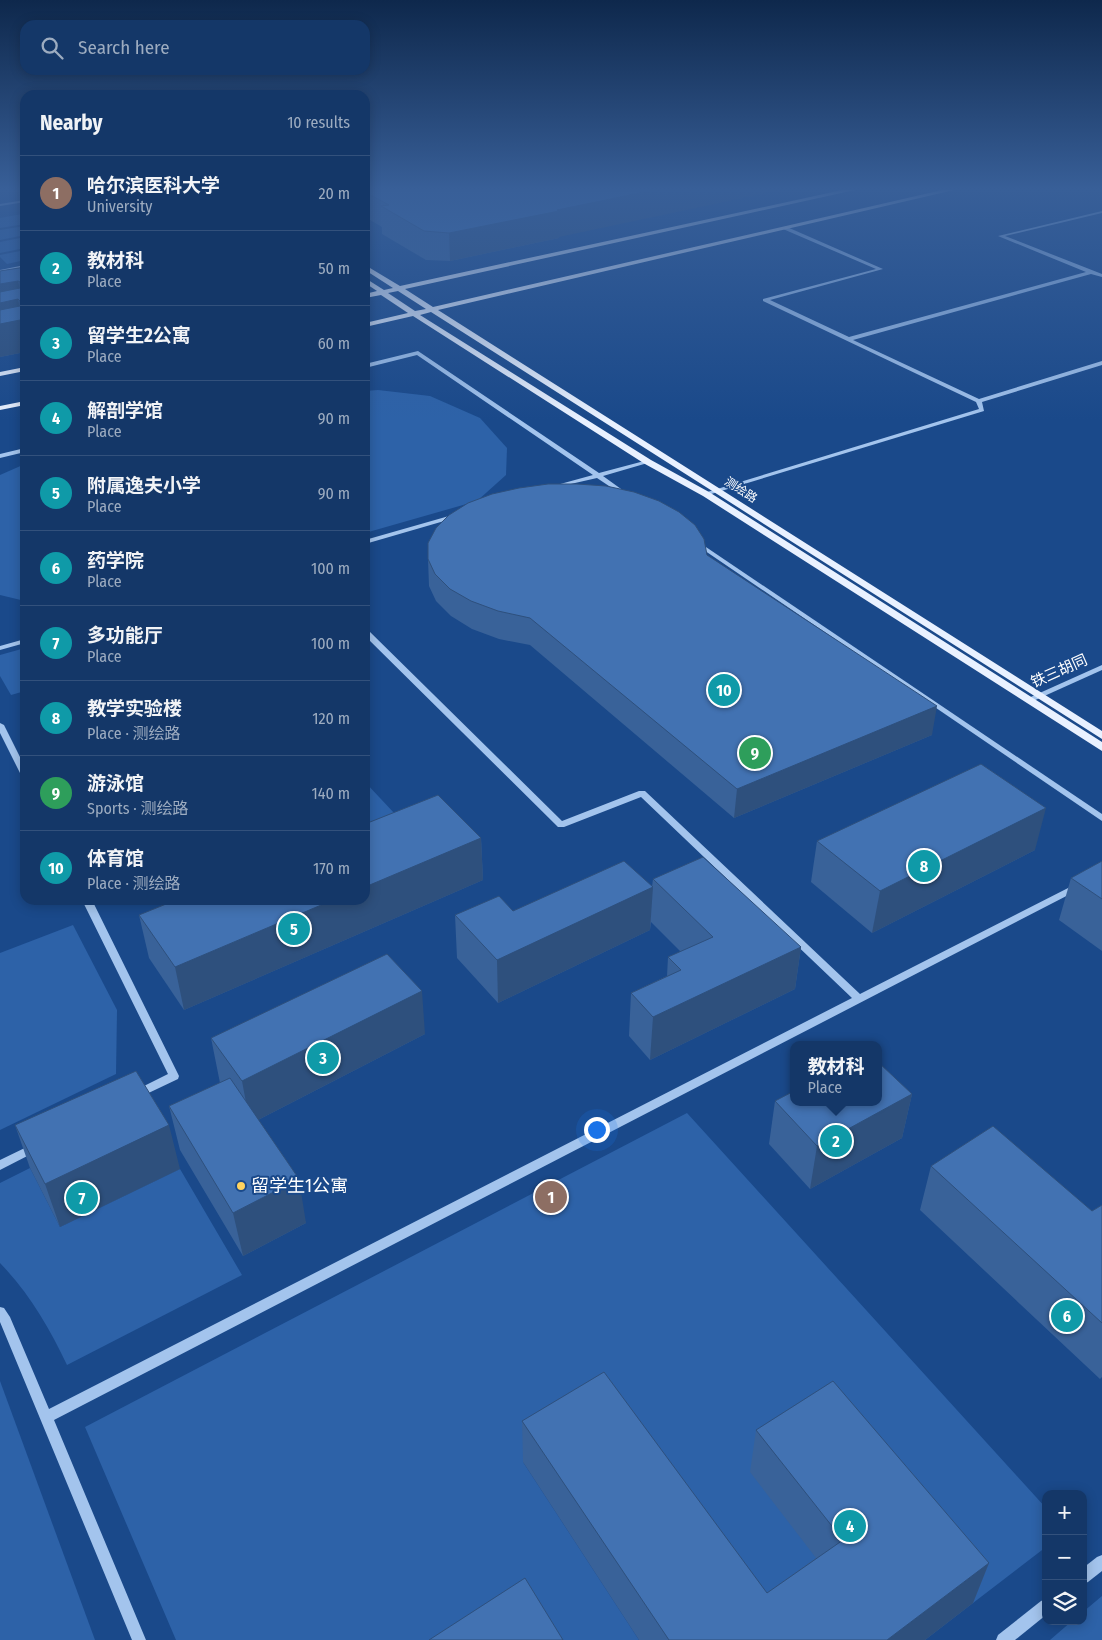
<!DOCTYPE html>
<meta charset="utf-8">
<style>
body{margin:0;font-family:"Fira Sans Condensed","Noto Sans SC",sans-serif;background:#1d3f6e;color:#f1f3f6}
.controls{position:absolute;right:15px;bottom:15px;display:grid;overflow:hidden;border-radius:10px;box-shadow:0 2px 12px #0003}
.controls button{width:45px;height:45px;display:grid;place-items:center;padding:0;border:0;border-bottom:1px solid #33517c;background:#143768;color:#f1f3f6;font:25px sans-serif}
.you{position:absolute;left:596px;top:1129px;width:18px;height:18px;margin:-12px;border:4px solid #fff;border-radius:50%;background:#1a73e8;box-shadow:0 0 0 8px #1a73e833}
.badge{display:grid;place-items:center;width:32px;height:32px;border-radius:50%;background:#8c9099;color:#fff;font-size:16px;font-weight:700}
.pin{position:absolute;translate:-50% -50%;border:2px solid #fff;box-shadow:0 1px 5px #0006}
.popup{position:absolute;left:790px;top:1041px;width:92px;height:65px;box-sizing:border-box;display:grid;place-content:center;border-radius:10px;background:#143768;filter:drop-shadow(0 1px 4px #0005);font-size:16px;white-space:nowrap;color:#9dacc0}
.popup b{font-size:19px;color:#f1f3f6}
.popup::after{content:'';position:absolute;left:50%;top:100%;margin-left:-10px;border:10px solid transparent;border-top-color:#143768}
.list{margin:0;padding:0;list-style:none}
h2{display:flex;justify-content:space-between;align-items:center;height:65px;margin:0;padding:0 20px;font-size:21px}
h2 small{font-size:16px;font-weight:400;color:#9dacc0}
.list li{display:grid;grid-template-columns:32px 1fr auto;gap:15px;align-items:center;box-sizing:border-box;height:75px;padding:0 20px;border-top:1px solid #33517c}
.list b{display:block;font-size:19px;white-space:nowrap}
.list p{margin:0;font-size:16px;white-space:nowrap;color:#9dacc0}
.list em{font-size:16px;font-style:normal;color:#9dacc0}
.icon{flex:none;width:28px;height:28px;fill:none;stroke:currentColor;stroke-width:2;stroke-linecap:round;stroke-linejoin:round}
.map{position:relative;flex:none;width:1102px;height:1640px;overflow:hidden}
.search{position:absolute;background:#143768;box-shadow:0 2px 12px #0003;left:20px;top:20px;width:350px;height:55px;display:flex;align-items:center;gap:12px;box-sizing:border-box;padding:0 18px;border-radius:15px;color:#9dacc0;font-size:19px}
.panel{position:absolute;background:#143768;box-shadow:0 2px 12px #0003;left:20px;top:90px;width:350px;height:815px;border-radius:15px}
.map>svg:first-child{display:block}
.green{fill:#2d62a8}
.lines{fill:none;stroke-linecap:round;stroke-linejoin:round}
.minor{fill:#a3c4ed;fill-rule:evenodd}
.major{fill:#e9f1ff;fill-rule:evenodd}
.wall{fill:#396299}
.shaded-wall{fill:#2e507d}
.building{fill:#4272b2;stroke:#2e507d}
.poi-dot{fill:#ffd35f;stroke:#1a498a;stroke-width:2}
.labels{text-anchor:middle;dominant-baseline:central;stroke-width:4;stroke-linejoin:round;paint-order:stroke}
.far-street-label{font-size:12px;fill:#fff;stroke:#1a498a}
.street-label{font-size:15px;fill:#fff;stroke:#1a498a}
.near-poi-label{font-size:18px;fill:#fff;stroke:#1a498a;text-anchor:start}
</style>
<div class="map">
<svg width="1102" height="1640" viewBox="0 0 1102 1640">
<rect width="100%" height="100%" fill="#1a498a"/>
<g class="green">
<polygon points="22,214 25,216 25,224 0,228 0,218"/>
<polygon points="25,226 25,235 0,240 0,230"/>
<polygon points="25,237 25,248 0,253 0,242"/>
<polygon points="25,250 25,260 7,264 0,257 0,255"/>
<polygon points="378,390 430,396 480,418 507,448 506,475 477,501 365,533 365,391"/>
<polygon points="25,464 25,601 0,595 0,475"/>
<polygon points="25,648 25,691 11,695 0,676 0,655"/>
<polygon points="365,782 410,830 365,848"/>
<polygon points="73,925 117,1010 116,1074 0,1130 0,953"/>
<polygon points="687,1113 1046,1508 1046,1547 973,1603 824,1424 833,1580 759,1632 523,1462 639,1640 176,1640 85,1427"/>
<path d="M30,1168L60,1227L180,1169L242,1275L67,1365C49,1327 29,1293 0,1263V1183Z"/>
<polygon points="0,1381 95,1640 0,1640"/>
<polygon points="1102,1596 1102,1640 1050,1640 1072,1621 1083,1621 1083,1612"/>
</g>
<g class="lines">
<g class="minor">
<polygon points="25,200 25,202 0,206 0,204"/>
<polygon points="1102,211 1102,213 1005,236 1102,274 1102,277 1091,274 853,340 979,399 1102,361 1102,365 982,402 984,411 708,495 704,495 704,493 979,409 976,402 763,301 763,299 876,269 783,229 783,227 787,227 883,269 770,300 849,337 1086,272 998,236"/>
<polygon points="25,265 25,267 0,272 0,270"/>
<polygon points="418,351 599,473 648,460 651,462 603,476 628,494 628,496 624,496 597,478 553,488 553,486 593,475 417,355 365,368 365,364"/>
<polygon points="25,448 25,452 0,458 0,454"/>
<polygon points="456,514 458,515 458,517 365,544 365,540"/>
<polygon points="697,541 1102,814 1102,821 695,544 694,543"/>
<polygon points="365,630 368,630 562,821 639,791 645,791 860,994 1074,885 1077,884 1082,887 1080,889 54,1420 146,1640 132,1640 0,1322 0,1307 4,1308 10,1317 49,1409 852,998 641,797 564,827 558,827 365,636"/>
<polygon points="25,639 25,643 0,650 0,646"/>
<polygon points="1102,665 1102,670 1031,702 1028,702 1024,700"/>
<polygon points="0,723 4,725 25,767 25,778 21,775 0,733"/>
<polygon points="82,900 92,900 179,1076 178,1079 138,1098 134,1097 133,1094 134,1091 168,1074"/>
<polygon points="33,1144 37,1145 39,1148 37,1151 0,1170 0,1160"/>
<polygon points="1102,1555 1102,1571 1088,1582 1083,1584 1083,1568 1097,1557"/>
<polygon points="1046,1599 1046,1615 1015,1640 996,1640 998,1635 1041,1601"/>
</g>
<g class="major">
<path d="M842,190H855L405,289L433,307L942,190H954L438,310L1102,731V739L431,312L420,315L651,460L709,492L1102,742V751L703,496L645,464L413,316L365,327V323L408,313L381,295L365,298V294L377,291L365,283V278L384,290L393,288L365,270V265L400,286ZM398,291L426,309L415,311L388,293Z"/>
<polygon points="25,367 25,371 0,376 0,372"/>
<polygon points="25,401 25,405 0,410 0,406"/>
</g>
</g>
<g class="wall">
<polygon points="365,190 559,237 559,238 450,261 426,260 382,234 382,227 365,217"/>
<polygon points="25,267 25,352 0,357 0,271"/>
<polygon points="707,555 932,735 734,818 530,645 499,639 472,629 451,616 436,601 429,586 428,559"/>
<polygon points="481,838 483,880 184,1010 149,958 139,915"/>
<polygon points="817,841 1035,850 872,933 811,882"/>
<polygon points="1102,861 1102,951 1059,920 1071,878"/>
<polygon points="653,879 801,947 795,989 650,1060 629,1036 631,993 667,976 668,957 681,952 651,922 650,930 498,1003 457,958 455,915 513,911 652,887"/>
<polygon points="425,1034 258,1120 306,1223 243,1256 180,1150 169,1106 220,1083 211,1038"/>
<polygon points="912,1094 902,1138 810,1189 769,1144 775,1101"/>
<polygon points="15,1125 180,1169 60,1227 30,1168"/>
<polygon points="931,1166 1092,1211 1102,1205 1102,1377 1100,1379 920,1210"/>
<polygon points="522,1421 767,1593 816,1558 750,1472 756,1430 989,1563 973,1603 925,1640 639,1640 523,1462"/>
</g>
<g class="shaded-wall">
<polygon points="654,190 781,190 559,237 559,238 450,261 449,233 557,210"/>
<polygon points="18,281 25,311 20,301 18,299 22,319 25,319 25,352 0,357 0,284"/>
<polygon points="937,706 932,735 734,818 737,789"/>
<polygon points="1046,808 1035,850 872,933 880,891"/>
<polygon points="481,838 483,880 184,1010 175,967 333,900 365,900 365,887"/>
<polygon points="653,887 650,930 498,1003 497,960"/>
<polygon points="801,947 795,989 650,1060 653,1017"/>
<polygon points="422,991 425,1034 250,1124 242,1081"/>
<polygon points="912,1094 902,1138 810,1189 817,1146"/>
<polygon points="169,1125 180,1169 60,1227 45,1184"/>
<polygon points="299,1179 306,1223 243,1256 233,1213"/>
<polygon points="989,1563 973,1603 925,1640 887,1640"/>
</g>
<g class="building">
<polygon points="365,190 654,190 557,210 559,211 449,233 424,231 381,206 389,205 365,192"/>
<polygon points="25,267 25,319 0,324 0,310 20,306 20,301 18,299 0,303 0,292 20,288 20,282 18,281 0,284 0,271"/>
<polygon points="548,484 577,484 606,486 634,492 659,501 679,512 695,525 704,539 707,555 937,706 737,789 530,618 498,611 471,601 450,589 435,574 428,559 428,543 436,528 449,515 468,503 492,494 519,488"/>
<polygon points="981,764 1046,808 880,891 817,841"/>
<polygon points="438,795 481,838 365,887 365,824"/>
<polygon points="703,857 801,947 653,1017 631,993 681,970 668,957 713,937 653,879"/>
<polygon points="624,861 653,887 497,960 455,915 499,896 513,911"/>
<polygon points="1102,861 1102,899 1071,878"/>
<polygon points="176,900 333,900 175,967 139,915"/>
<polygon points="387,954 422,991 242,1081 211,1038"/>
<polygon points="878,1062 912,1094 817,1146 775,1101 794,1091 794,1102 878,1102"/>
<polygon points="136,1071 169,1125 45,1184 15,1125"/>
<polygon points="230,1078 299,1179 233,1213 169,1106"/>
<polygon points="993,1126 1092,1211 1102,1205 1102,1323 931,1166"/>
<polygon points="604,1372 767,1593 843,1540 756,1430 833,1381 989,1563 887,1640 669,1640 522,1421"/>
<polygon points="525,1578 563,1640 429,1640"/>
</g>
<linearGradient id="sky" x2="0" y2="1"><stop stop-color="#0e284c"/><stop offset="0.45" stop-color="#385f98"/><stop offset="1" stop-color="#385f98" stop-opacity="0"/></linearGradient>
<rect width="1102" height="420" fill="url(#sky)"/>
<circle class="poi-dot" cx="241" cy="1186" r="5"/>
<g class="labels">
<g class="far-street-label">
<text transform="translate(741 490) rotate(33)">测绘路</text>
</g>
<g class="street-label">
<text transform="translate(1059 671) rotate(-24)">铁三胡同</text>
</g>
<g class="near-poi-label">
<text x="251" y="1186">留学生1公寓</text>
</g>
</g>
</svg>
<div class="controls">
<button>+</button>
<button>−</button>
<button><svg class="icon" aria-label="layers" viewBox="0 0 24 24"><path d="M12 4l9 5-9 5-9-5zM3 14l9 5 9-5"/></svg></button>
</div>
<div class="you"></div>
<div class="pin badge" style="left:551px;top:1197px;background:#8d6e63">1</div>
<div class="pin badge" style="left:836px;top:1141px;background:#0f9aa8">2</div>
<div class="popup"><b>教材科</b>Place</div>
<div class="pin badge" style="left:323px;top:1058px;background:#0f9aa8">3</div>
<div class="pin badge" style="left:850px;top:1526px;background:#0f9aa8">4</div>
<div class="pin badge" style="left:294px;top:929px;background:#0f9aa8">5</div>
<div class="pin badge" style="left:1067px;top:1316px;background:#0f9aa8">6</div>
<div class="pin badge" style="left:82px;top:1198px;background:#0f9aa8">7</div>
<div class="pin badge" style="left:924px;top:866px;background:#0f9aa8">8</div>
<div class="pin badge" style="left:755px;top:753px;background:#2e9e5b">9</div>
<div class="pin badge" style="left:724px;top:690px;background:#0f9aa8">10</div>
<div class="search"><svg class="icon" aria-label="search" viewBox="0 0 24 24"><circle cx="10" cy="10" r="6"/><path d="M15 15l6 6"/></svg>Search here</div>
<section class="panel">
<h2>Nearby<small>10 results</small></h2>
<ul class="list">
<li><span class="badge" style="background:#8d6e63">1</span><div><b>哈尔滨医科大学</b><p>University</p></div><em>20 m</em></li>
<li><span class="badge" style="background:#0f9aa8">2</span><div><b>教材科</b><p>Place</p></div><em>50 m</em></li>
<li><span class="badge" style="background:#0f9aa8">3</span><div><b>留学生2公寓</b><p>Place</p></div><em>60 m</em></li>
<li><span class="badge" style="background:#0f9aa8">4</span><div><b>解剖学馆</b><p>Place</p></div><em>90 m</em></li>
<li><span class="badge" style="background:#0f9aa8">5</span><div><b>附属逸夫小学</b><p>Place</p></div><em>90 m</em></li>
<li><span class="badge" style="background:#0f9aa8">6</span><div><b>药学院</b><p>Place</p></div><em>100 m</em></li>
<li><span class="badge" style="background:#0f9aa8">7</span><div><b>多功能厅</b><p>Place</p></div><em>100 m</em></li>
<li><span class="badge" style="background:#0f9aa8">8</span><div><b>教学实验楼</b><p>Place · 测绘路</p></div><em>120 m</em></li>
<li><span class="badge" style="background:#2e9e5b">9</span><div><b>游泳馆</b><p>Sports · 测绘路</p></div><em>140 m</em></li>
<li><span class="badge" style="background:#0f9aa8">10</span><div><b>体育馆</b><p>Place · 测绘路</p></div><em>170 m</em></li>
</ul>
</section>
</div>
